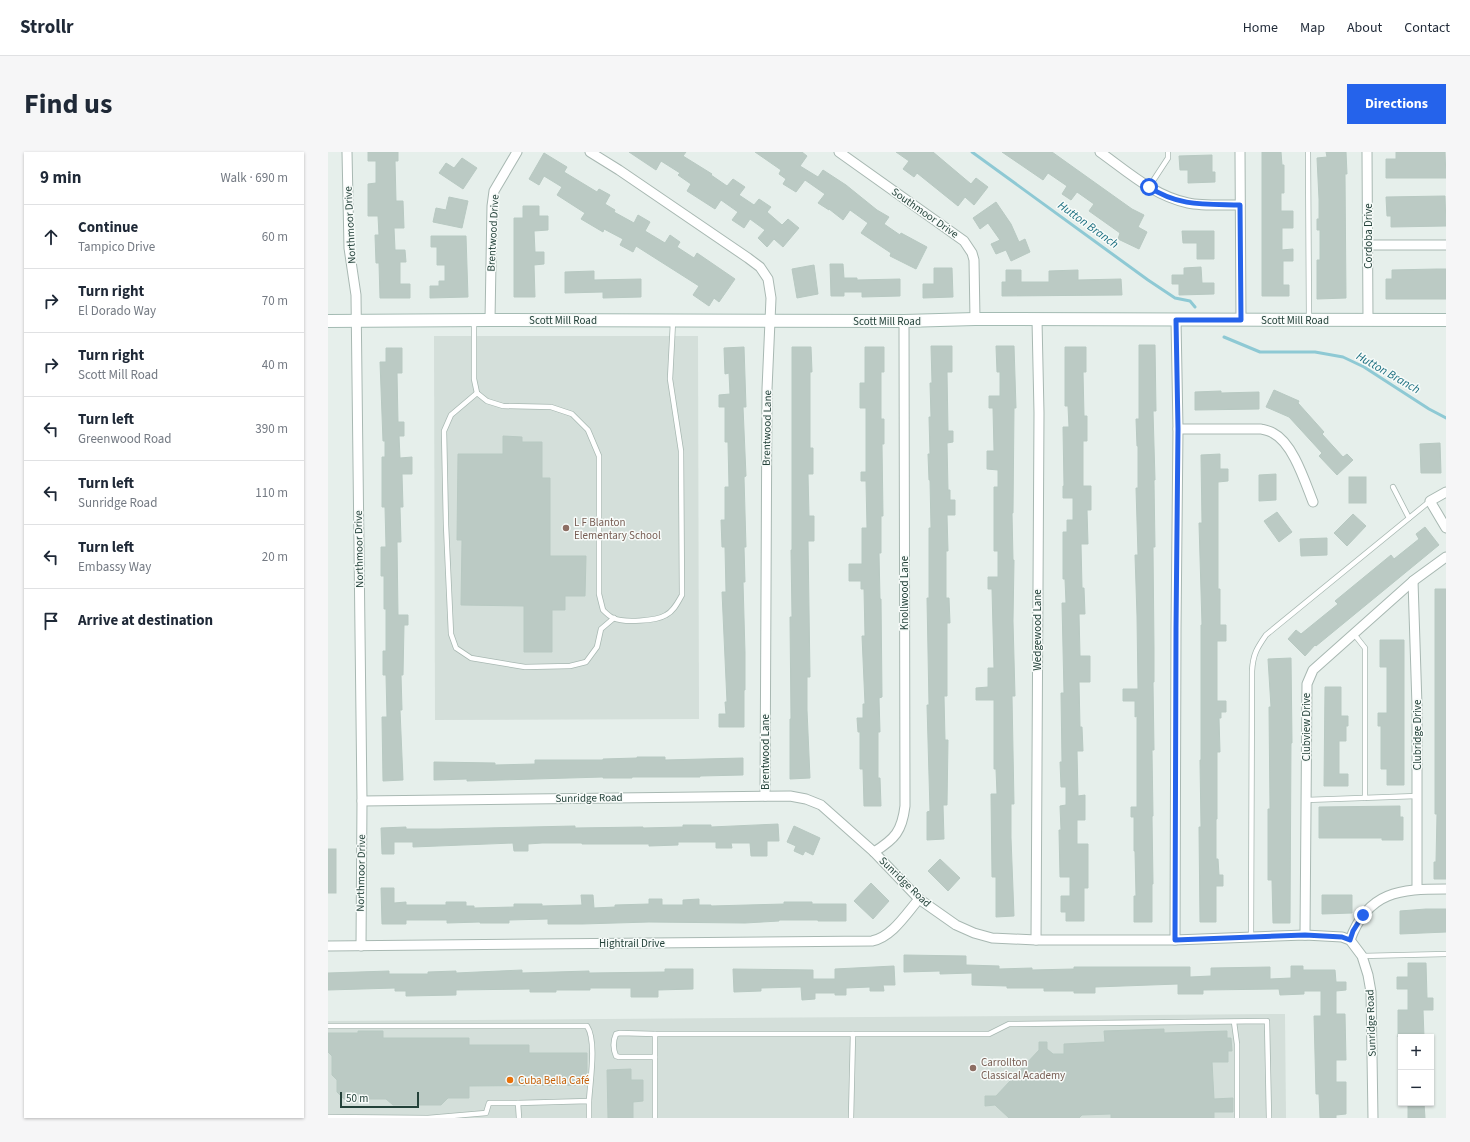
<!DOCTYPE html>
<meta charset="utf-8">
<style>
body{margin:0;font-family:"Source Sans 3",sans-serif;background:#f6f6f7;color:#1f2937}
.controls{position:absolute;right:12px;bottom:12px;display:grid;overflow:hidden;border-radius:0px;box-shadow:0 1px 3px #0004}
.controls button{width:36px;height:36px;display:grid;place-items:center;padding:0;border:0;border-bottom:1px solid #e0e1e3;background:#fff;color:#1f2937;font:20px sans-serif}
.scale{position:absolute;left:12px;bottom:10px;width:79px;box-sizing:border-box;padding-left:4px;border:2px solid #24423a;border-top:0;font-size:11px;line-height:14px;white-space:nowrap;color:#24423a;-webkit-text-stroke:3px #f7fbf9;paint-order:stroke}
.stop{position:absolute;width:12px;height:12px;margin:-9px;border:3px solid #2563eb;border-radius:50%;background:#fff}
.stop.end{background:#2563eb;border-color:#fff;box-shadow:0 1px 4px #0008}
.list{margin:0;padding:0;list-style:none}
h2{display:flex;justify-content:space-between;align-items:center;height:52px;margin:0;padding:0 16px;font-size:17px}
h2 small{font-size:13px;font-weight:400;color:#747a83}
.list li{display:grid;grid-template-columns:26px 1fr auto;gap:12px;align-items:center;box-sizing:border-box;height:64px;padding:0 16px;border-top:1px solid #e0e1e3}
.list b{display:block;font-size:15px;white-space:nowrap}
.list p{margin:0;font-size:13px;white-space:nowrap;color:#747a83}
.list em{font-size:13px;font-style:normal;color:#747a83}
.icon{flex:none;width:22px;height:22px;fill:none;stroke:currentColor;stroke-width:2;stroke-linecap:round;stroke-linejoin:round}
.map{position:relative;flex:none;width:1118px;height:966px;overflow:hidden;border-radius:0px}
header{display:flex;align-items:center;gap:24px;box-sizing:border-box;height:56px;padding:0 20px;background:#fff;border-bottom:1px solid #e0e1e3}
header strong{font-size:19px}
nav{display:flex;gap:22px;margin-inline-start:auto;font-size:14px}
.intro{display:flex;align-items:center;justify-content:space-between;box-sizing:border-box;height:96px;padding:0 24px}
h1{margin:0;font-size:28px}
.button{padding:10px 18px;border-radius:0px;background:#2563eb;color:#fff;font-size:14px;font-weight:700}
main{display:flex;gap:24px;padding:0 24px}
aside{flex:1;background:#fff;border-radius:0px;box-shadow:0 1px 3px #0004}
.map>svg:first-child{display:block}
.built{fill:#d4dfda}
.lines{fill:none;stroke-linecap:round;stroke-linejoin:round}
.stream{stroke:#8ec9d4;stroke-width:3}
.building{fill:#bbcac4;stroke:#b8c9c2}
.lane-casing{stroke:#a8b8b2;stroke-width:6}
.street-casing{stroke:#a8b8b2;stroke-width:11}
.secondary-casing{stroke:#a4bbb3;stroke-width:14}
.lane{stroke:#fff;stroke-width:4.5}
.street{stroke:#fff;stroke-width:9}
.secondary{stroke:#fff;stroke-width:12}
.route{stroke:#2563eb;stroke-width:5}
.education-dot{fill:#8d6e63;stroke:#f7fbf9;stroke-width:1.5}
.food-dot{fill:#e8710a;stroke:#f7fbf9;stroke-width:1.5}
.labels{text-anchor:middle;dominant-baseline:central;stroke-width:3;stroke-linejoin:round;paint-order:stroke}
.street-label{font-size:11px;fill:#24423a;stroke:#f7fbf9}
.education-label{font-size:11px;fill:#785e54;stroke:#f7fbf9;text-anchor:start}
.food-label{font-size:11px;fill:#c56008;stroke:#f7fbf9;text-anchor:start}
.water-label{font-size:12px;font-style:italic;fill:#1c6f80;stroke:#f7fbf9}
</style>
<header>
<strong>Strollr</strong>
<nav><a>Home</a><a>Map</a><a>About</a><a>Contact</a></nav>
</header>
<div class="intro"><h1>Find us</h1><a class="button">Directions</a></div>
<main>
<aside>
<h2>9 min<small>Walk · 690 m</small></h2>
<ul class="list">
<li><svg class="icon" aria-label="ahead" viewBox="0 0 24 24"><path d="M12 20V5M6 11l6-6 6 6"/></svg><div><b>Continue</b><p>Tampico Drive</p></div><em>60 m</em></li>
<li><svg class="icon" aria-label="right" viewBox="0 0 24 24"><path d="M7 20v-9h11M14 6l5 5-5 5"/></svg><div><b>Turn right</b><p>El Dorado Way</p></div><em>70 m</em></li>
<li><svg class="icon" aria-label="right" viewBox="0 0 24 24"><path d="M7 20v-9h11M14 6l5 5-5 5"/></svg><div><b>Turn right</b><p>Scott Mill Road</p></div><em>40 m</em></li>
<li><svg class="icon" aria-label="left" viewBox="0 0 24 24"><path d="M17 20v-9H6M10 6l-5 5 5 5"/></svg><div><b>Turn left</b><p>Greenwood Road</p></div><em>390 m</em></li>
<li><svg class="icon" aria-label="left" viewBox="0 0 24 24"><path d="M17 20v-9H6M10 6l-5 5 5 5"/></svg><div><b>Turn left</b><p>Sunridge Road</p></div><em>110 m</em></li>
<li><svg class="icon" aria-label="left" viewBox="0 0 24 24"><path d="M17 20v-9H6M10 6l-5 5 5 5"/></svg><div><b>Turn left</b><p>Embassy Way</p></div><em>20 m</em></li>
<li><svg class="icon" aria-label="arrive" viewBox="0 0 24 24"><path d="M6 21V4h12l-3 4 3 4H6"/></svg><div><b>Arrive at destination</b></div></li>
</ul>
</aside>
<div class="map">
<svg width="1118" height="966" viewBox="0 0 1118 966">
<rect width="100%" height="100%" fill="#e6efeb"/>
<g class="built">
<polygon points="106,184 370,184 371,567 107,568"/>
<polygon points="957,862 958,966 0,966 0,869"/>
</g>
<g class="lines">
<g class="stream">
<polyline points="644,0 820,128 847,146 862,149 867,155"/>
<polyline points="896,185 932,200 987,200 1015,205 1036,215 1101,257 1118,266"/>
</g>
</g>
<g class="building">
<polygon points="40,0 70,0 70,9 67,9 68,49 75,49 76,76 66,76 67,98 77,98 78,110 72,110 72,132 82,132 82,146 52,146 51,111 48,111 47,83 51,83 50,64 40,64 40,32 48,31 48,9 40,9"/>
<polygon points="301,0 358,0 355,4 384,22 383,23 399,34 405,27 417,35 411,43 426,53 431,47 443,55 439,60 454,73 460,67 471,76 455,95 446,87 439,95 430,86 437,78 422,67 416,76 404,68 410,60 393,48 387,57 359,39 363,32 350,23 352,21 333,9 328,18"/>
<polygon points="427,0 474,0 479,4 472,14 490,25 495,18 518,33 549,58 561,65 556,72 572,83 573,81 599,95 588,117 562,104 563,101 533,81 540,71 522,58 515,68 501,57 501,58 490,51 497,42 477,28 468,40 455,32 458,27 451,22 453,18"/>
<polygon points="568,0 605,0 643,32 648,26 660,35 646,53 637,45 630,54 589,21 586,25 575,17 581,9"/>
<polygon points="674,0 724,0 804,57 816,63 810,75 819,80 811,97 790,87 792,81 761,59 766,52 749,40 743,48 734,42 739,34 720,21 715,28"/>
<polygon points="934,0 953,0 954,13 956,13 956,41 953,41 953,59 965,59 965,76 954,76 954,98 965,97 965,109 955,109 955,133 961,133 961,144 934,144"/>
<polygon points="998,0 1018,0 1019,22 1017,22 1018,146 989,147 989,108 992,108 992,78 989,78 989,67 991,67 991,47 989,6 999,5"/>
<polygon points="1068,0 1117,0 1118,26 1058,26 1058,7 1068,7"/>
<polygon points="216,1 239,15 236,20 269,40 271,37 282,43 277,52 287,58 286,60 306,71 310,63 322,70 317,79 337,91 342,83 352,90 349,95 366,106 369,101 407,127 391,150 386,146 381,154 365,143 371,134 308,94 305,100 292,93 295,87 276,77 275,80 253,67 257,61 229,43 234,35 216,24 211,33 201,27"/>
<polygon points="884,3 884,20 887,20 887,30 860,31 860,18 852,18 851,4"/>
<polygon points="134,6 149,16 135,37 111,21 118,11 126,16"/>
<polygon points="1117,44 1118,74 1063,75 1063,64 1059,64 1058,45"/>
<polygon points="121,45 140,49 134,76 105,70 108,56 118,58"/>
<polygon points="668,50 683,72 691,90 697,87 702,100 683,109 678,98 668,102 663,92 672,88 660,71 652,77 645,66"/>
<polygon points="195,54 211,54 211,64 220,64 220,78 206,79 207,100 216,100 216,112 206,113 207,145 186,145 186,66 195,66"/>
<polygon points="854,79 886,79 886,107 869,107 869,91 855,91"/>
<polygon points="103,84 138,84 140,145 102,146 102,134 111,134 111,129 117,129 117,113 109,113 109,95 103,95"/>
<polygon points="502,112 515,112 516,126 529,126 529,128 572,127 572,144 534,145 534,140 516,140 516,144 503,144"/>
<polygon points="486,113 490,142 469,146 464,117"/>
<polygon points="873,115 874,131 886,131 886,142 851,143 851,132 844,132 844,123 856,123 856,116"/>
<polygon points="606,116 624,116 625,145 595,146 595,132 606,132"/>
<polygon points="1109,117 1118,117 1118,147 1058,147 1058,127 1064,127 1064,118"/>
<polygon points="678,118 693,118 693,130 721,130 721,119 750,118 750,128 793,127 794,143 674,144 674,130 678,130"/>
<polygon points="266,119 266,128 313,127 313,145 275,146 275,140 237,141 237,120"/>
<polygon points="811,193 827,193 828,259 825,259 827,328 826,328 827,395 825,395 826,497 826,530 825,530 826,598 824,598 825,664 824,664 825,732 824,732 824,770 806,770 806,744 808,744 807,699 806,699 806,665 803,665 803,655 809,655 809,564 807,565 807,549 795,549 795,537 810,537 809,464 807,403 810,403 808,336 810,336 810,294 809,294 808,267 811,267"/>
<polygon points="603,194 624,194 624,220 619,220 620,279 625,279 625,290 619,291 620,338 622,338 622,348 627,348 627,363 619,363 620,399 618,399 618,446 621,446 622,471 619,471 619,544 616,544 617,588 620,588 619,653 615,653 616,687 599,688 599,660 602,659 599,553 601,553 599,446 601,446 601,376 603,376 602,328 601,328 600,302 602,302 601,265 603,265 602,231 604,231"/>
<polygon points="668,194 686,194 688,256 686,256 685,361 684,361 685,408 686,408 685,469 687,544 684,544 686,652 683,652 683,686 686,764 668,765 668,725 664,725 663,642 669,642 668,617 666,617 666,548 648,548 648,536 660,535 660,516 666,516 664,437 660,437 660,425 670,425 670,399 666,399 666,335 670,335 670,318 659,317 659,299 666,299 665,256 661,256 661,244 672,244 672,220 669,220"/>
<polygon points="416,195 418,255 415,255 418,324 416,325 418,395 416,395 417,430 415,430 417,501 417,538 416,538 416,575 391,575 391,562 398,562 397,550 399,550 394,440 398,440 397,395 394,395 393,368 397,368 397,335 401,335 400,290 397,290 397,255 391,255 391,243 402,242 401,221 397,222 396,196"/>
<polygon points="464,195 483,195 484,220 482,220 482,296 485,296 485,322 480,322 481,364 486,364 486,389 480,389 482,525 479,525 479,558 482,626 462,627 462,567 463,567 462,465 464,465 463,398 464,398"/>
<polygon points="537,195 556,195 556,220 553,220 553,267 556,267 556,292 554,292 555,364 553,364 553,401 551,401 552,447 553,447 554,545 551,546 552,580 550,580 550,626 552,626 553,654 536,654 535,617 532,617 532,580 530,580 529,566 535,566 535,552 537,552 534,484 537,484 536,437 533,437 533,429 521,429 521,412 534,412 534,376 539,376 538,329 533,329 533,320 538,320 538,256 532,256 532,231 537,231"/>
<polygon points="737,195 758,195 758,220 755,220 756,264 759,264 759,289 755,289 755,334 763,334 763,358 759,358 760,392 753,392 754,436 756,436 757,462 751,462 752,504 762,504 762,530 751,530 752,575 754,575 755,599 749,599 750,644 757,643 757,668 749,668 749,692 760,692 760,736 756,736 756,769 738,769 738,760 733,760 733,744 742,744 742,725 732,725 731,678 733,678 732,654 738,653 738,635 733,635 732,610 734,610 733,541 736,541 734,451 738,451 737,427 735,427 735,380 739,380 739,368 745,368 745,346 735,346 735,334 736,334 735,275 741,275 740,254 737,254"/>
<polygon points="58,196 74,196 74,221 69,221 70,270 76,270 76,284 71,284 72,306 84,305 84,322 74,322 75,355 72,355 73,390 69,390 70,463 80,463 80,473 76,473 75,523 73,523 74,558 72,558 75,628 55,629 54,565 59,565 58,523 55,523 55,499 58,499 58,457 56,457 56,424 53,424 53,395 58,395 57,355 54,355 54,305 57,305 57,289 55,289 52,210 58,210"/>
<polygon points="946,238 971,249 970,251 996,280 994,282 1015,305 1019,302 1025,308 1009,323 991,304 994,301 961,265 938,255"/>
<polygon points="893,239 893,241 931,240 931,257 867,258 867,240"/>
<polygon points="175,284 194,285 194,290 214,290 214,326 222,326 222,404 258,404 257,444 237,444 237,458 224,458 224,500 196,500 196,454 133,453 134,388 129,388 130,302 175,302"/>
<polygon points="1112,291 1113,321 1093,321 1092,292"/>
<polygon points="892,302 892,317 900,317 900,329 890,330 890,437 892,437 892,473 898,473 898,489 889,489 889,549 898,549 898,560 893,560 893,566 891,566 892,600 889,600 889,667 888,667 888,707 890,707 891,723 895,723 895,734 888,734 888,770 872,770 871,675 873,675 872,608 873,608 873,473 874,473 871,371 874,371 873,303"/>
<polygon points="948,322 948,348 931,349 931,323"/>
<rect x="1021" y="325" width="17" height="26"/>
<polygon points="949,360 964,380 951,390 936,369"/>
<polygon points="1025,362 1038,374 1019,394 1006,381"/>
<polygon points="1097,375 1111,393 988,494 987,493 977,504 960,487 968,478 973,482 1010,452 1007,449 1063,403 1066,407 1091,387 1088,382"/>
<polygon points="999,386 999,403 973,404 972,387"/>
<polygon points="1107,437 1118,437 1118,727 1106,727 1106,710 1108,710 1109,662 1107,662"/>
<polygon points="1052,488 1076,488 1076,633 1059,633 1059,617 1053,617 1053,574 1050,574 1050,561 1059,561 1059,515 1052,515"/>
<polygon points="963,506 964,591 963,591 962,771 945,771 944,728 940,728 940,657 942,657 941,555 943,555 940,507"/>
<polygon points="997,535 1013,535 1013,564 1020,564 1020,574 1018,574 1018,589 1011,589 1011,622 1020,622 1020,634 996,634"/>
<polygon points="309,605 337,605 337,608 415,606 415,623 372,624 372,625 304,625 304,626 275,626 275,625 139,629 139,627 106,628 106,610 167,611 167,613 207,612 207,608 275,608 275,607 309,606"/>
<polygon points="1072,654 1072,665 1075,665 1075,688 1054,688 1054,686 991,686 991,655"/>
<polygon points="450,672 451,689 439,689 439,704 423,704 422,691 403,691 404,696 388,696 388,690 350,690 350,693 321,694 321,692 254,692 254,691 214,691 200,692 200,699 186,699 185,691 85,695 85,690 66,690 66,702 54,702 53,676 78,675 78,677 112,677 247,674 247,676 315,675 315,676 355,675 355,673 383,673 383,675"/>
<polygon points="466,674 492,686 485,703 477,699 475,703 466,699 468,694 459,690"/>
<rect x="0" y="697" width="8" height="44"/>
<polygon points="612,707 632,726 620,739 600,719"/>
<polygon points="543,731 561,749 545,767 526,749"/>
<polygon points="53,736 66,736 66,751 78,750 78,753 118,753 118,750 138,750 138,754 146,754 146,756 186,755 186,752 214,752 214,754 254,753 253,743 265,743 266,756 287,755 287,753 321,752 321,747 334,747 334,753 355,753 355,748 371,747 371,753 383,753 383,754 456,752 456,750 484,750 484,752 518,752 518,769 490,769 490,768 451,768 451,769 417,771 321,770 254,772 220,772 220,767 181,768 181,771 152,771 152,770 119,771 119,768 78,768 78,772 54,772"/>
<polygon points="994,743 1024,743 1024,761 994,762"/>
<polygon points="1098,757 1118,757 1118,780 1072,782 1072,759"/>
<polygon points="576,803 638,804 638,813 671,814 671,817 704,816 704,818 746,817 746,815 862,815 862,825 883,824 883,816 942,815 942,827 963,826 963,814 975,814 975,818 1007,818 1008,830 1018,830 1018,838 1008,839 1008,862 1017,862 1018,908 1008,908 1008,930 1018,930 1018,962 1008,963 1008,966 992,966 991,942 988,942 986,864 993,864 993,839 976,839 976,842 952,843 951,837 875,838 875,842 850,842 850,832 767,835 767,841 746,841 746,839 716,839 716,836 679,836 679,834 644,833 644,821 612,822 612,819 576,820"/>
<polygon points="1080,811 1098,811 1099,846 1105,846 1105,858 1095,858 1096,885 1070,885 1070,858 1080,858 1080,837 1069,837 1069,825 1080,825"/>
<polygon points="566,814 567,833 555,833 556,839 542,839 542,835 518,836 518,843 507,843 507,841 487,841 487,847 474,848 473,835 433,836 433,839 406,840 405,817 485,818 485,827 507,827 507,817"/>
<polygon points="337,817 365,817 365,837 330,838 330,845 303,845 303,836 262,836 262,838 228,838 228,840 202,840 202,837 128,838 128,843 78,844 78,839 67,839 67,836 0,838 0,821 61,819 61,822 100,822 100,820 128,819 128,821 194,818 194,821 261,819 261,821 337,820"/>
<polygon points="836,877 836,881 899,879 899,886 903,886 904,899 900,899 900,910 884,910 886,947 905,946 905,960 886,960 886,966 783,966 783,962 754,963 751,966 681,966 667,953 657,954 657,944 668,944 711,898 711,890 719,890 719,897 725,902 736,902 736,892 777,890 776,879"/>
<polygon points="30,879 55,879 55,886 141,886 141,893 201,893 201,901 259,901 259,933 141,934 141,946 120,946 113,953 65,953 58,947 16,947 9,940 9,928 4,923 4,904 0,900 0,881 30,881"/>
<polygon points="303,917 303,928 315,928 315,949 305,950 305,966 280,966 279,918"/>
<polygon points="1080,951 1096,951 1097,966 1080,966"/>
</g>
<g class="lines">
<defs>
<g id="lane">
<polyline points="980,0 981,168"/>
<polyline points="821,35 840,6 840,0"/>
<path d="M146,168V227L149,241L159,249L175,254L223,255L244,262L260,278L271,304V442L275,458C278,461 281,464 285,466C296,471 328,469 338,463C346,459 350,450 354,443L353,299L342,227L345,170"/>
<polyline points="149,241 123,263 116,279 118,373 123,482 128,496 143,506 197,515 242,514 258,510 269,495 273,477 286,466"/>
<polyline points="1065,335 1081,366"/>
<polyline points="1026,482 1037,496 1037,646"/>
<polyline points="978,648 1089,644"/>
<path d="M923,785L924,519C925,502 929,496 938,483L1102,349"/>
<polyline points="1034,804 1118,802"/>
<polyline points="906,870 909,892 909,966"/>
<path d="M0,874H259C269,889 262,930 261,949"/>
<path d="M327,882L292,881L288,882C285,889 285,897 288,904L291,905H327"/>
<polyline points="525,882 661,882 681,872 939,869 941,966"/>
<polyline points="190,951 261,949 261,966"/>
<polyline points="0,965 100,966 158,961 161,951 190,951 191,966"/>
<polyline points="327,966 327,882 525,882 523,966"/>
</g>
<g id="street">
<polyline points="19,0 21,96 28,143 34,649 33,794"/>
<polyline points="262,0 291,18 420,106 432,115 440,127 443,146 439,237 437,644"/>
<polyline points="511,0 636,89 644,101 646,108 647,167"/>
<path d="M772,0C800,20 826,44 860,51C874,54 897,53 912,53"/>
<polyline points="912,0 913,168"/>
<polyline points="1039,0 1040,167"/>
<polyline points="1040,93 1118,93"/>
<polyline points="162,168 164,54 166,39 189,0"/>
<path d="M850,277H933C937,278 942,279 945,281C965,291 977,330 985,350"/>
<polyline points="1118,340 1102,349 1118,376"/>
<polyline points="1085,429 1089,554 1089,737"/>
<polyline points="34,649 462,644 478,647 493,653 546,700 591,747 628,773 646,781 664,786 708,788 847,788 977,783 1014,785 1022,788 1034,804 1040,823 1043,840 1045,966"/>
<path d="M546,700C567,687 574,679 577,654L576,169"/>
<polyline points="977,783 979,532 985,518 1085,429 1118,405"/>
<polyline points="708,788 711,261 709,168"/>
<polyline points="847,788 848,476 850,277 848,168"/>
<path d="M1022,788C1040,739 1072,737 1118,737"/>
<path d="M0,794L544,789C564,785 578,762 591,747"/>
</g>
<polyline id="secondary" points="0,169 162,168 576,169 647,167 1118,168"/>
</defs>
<use href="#lane" class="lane-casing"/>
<use href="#street" class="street-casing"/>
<use href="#secondary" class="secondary-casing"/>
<use href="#lane" class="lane"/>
<use href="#street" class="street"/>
<use href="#secondary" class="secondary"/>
</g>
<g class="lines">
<path class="route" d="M821,35C851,55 878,52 912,53L913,168H848L850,277L848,476L847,788L977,783L1014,785L1022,788L1025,779L1035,763"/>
</g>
<g class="education-dot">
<circle cx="238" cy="376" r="4"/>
<circle cx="645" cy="916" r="4"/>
</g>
<circle class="food-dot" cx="182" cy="928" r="4"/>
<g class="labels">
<g class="street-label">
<text transform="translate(597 61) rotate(35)">Southmoor Drive</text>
<text transform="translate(22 73) rotate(-93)">Northmoor Drive</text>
<text transform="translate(165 81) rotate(-87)">Brentwood Drive</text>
<text transform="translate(1040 84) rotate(-90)">Cordoba Drive</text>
<text x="235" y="168">Scott Mill Road</text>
<text x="967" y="168">Scott Mill Road</text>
<text x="559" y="169">Scott Mill Road</text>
<text transform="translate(439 276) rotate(-89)">Brentwood Lane</text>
<text transform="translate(31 397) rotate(-91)">Northmoor Drive</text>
<text transform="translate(576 441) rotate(-90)">Knollwood Lane</text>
<text transform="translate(709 478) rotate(-90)">Wedgewood Lane</text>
<text transform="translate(978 575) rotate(-90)">Clubview Drive</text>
<text transform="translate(1089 583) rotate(-90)">Clubridge Drive</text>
<text transform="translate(437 600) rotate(-90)">Brentwood Lane</text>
<text transform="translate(261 646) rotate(-1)">Sunridge Road</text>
<text transform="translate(33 721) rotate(-89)">Northmoor Drive</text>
<text transform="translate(577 730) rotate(44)">Sunridge Road</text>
<text x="304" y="791">Hightrail Drive</text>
<text transform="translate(1043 871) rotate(-92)">Sunridge Road</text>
</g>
<g class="education-label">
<text x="246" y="370">L F Blanton<tspan x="246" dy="13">Elementary School</tspan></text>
<text x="653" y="910">Carrollton<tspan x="653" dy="13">Classical Academy</tspan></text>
</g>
<g class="food-label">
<text x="190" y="928">Cuba Bella Café</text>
</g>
<g class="water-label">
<text transform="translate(760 73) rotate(36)">Hutton Branch</text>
<text transform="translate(1060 221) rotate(30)">Hutton Branch</text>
</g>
</g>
</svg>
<div class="controls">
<button>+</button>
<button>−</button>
</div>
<div class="scale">50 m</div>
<div class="stop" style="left:821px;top:35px"></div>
<div class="stop end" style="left:1035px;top:763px"></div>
</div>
</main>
